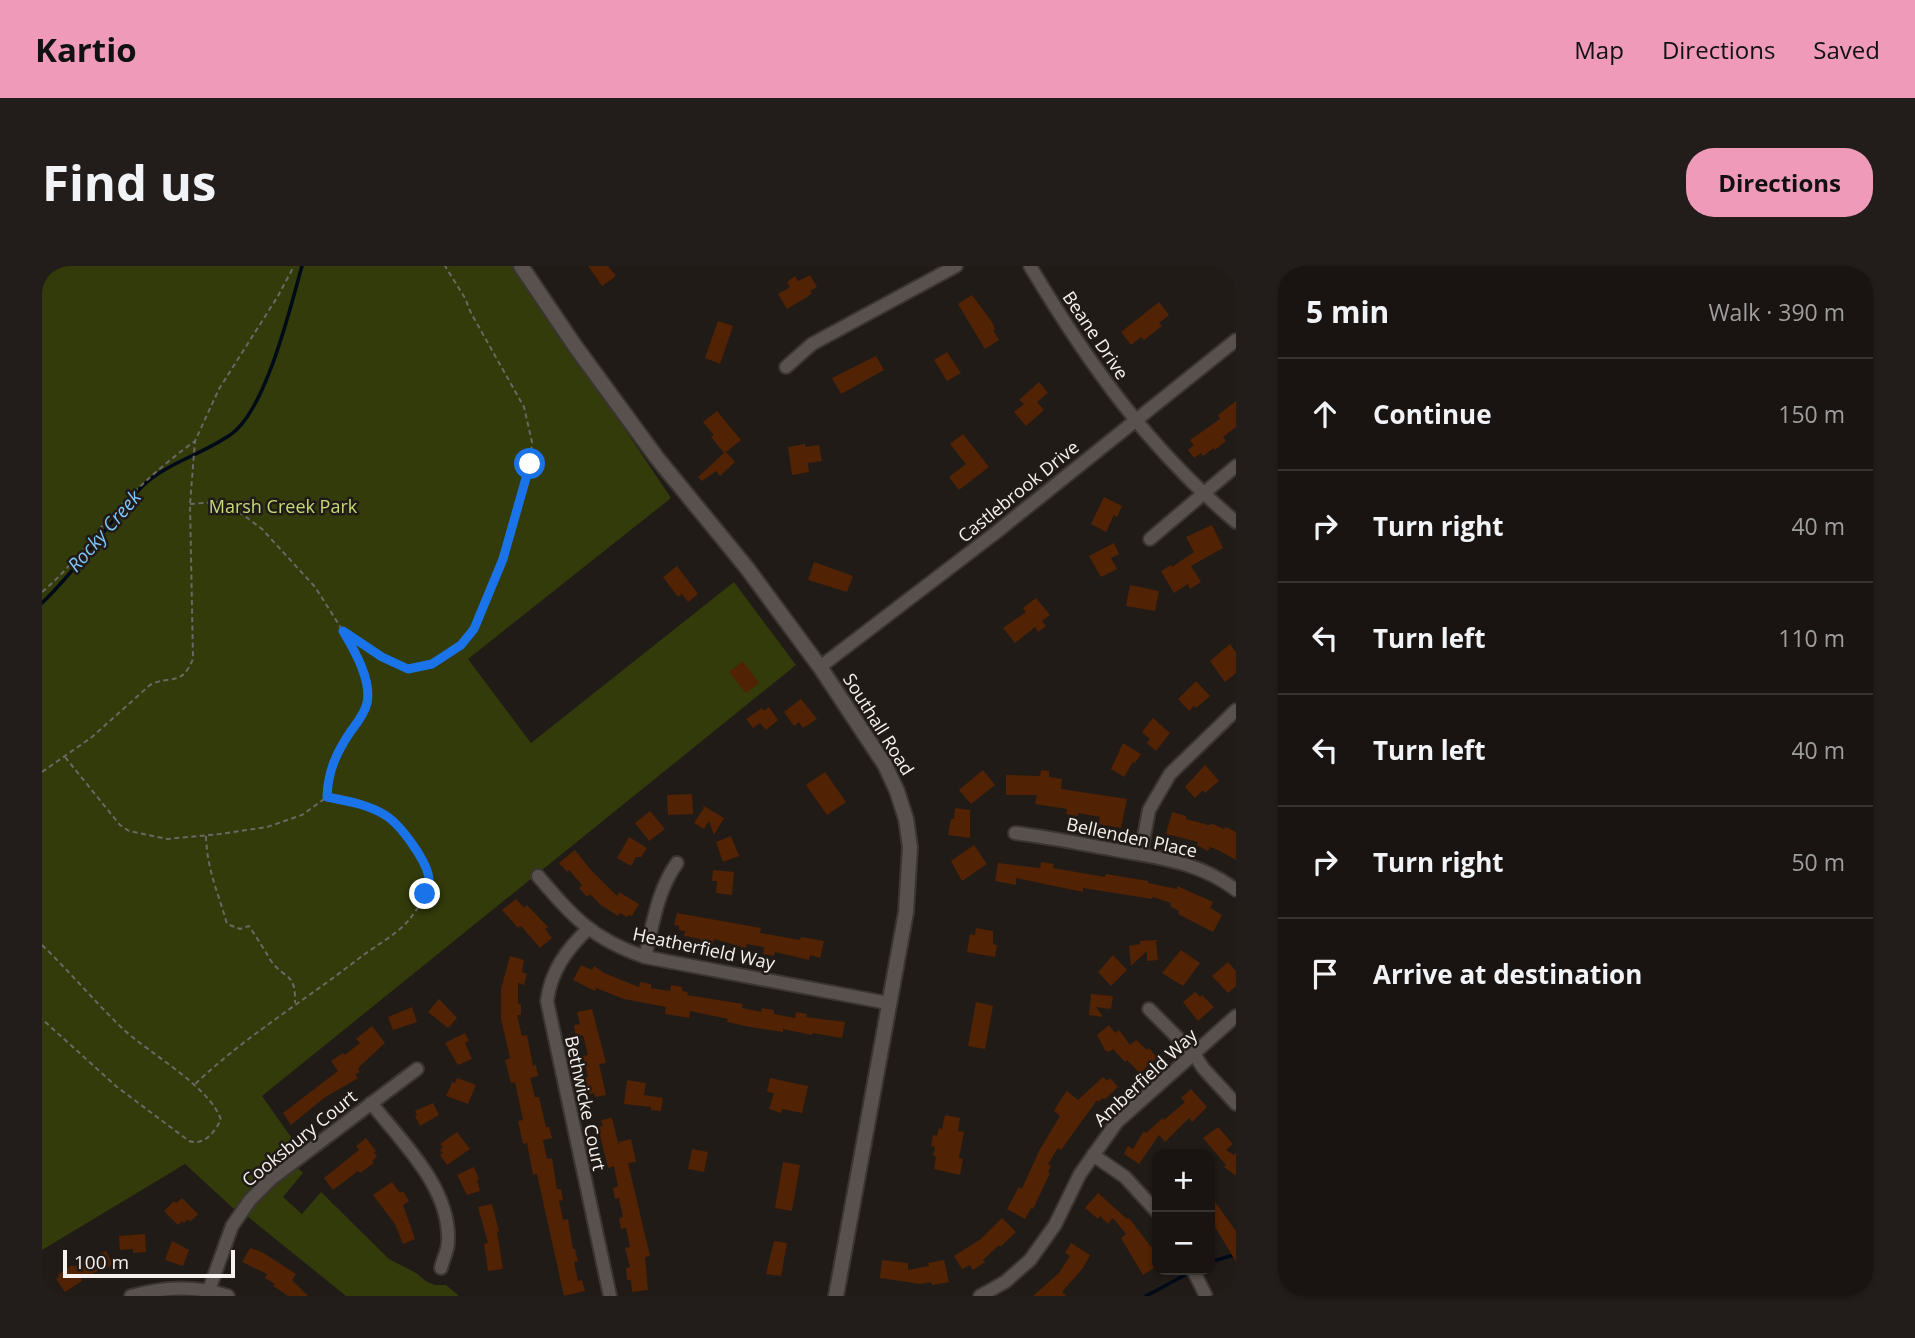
<!DOCTYPE html>
<meta charset="utf-8">
<style>
body{margin:0;font-family:"Open Sans",sans-serif;background:#221d1a;color:#f1f3f6}
.controls{position:absolute;right:21px;bottom:21px;display:grid;overflow:hidden;border-radius:14px;box-shadow:0 2px 5px #0004}
.controls button{width:63px;height:63px;display:grid;place-items:center;padding:0;border:0;border-bottom:2px solid #373331;background:#191411;color:#f1f3f6;font:35px sans-serif}
.scale{position:absolute;left:21px;bottom:18px;width:172px;box-sizing:border-box;padding-left:7px;border:4px solid #f7f2f0;border-top:0;font-size:19px;line-height:24px;white-space:nowrap;color:#f7f2f0;-webkit-text-stroke:5px #211b17;paint-order:stroke}
.stop{position:absolute;width:21px;height:21px;margin:-16px;border:5px solid #1a73e8;border-radius:50%;background:#fff}
.stop.end{background:#1a73e8;border-color:#fff;box-shadow:0 2px 7px #0008}
.list{margin:0;padding:0;list-style:none}
h2{display:flex;justify-content:space-between;align-items:center;height:91px;margin:0;padding:0 28px;font-size:30px}
h2 small{font-size:23px;font-weight:400;color:#9f9e9f}
.list li{display:grid;grid-template-columns:46px 1fr auto;gap:21px;align-items:center;box-sizing:border-box;height:112px;padding:0 28px;border-top:2px solid #373331}
.list b{display:block;font-size:26px;white-space:nowrap}
.list em{font-size:23px;font-style:normal;color:#9f9e9f}
.icon{flex:none;width:38px;height:38px;fill:none;stroke:currentColor;stroke-width:2;stroke-linecap:round;stroke-linejoin:round}
.map{position:relative;flex:none;width:1194px;height:1030px;overflow:hidden;border-radius:28px}
header{display:flex;align-items:center;gap:42px;box-sizing:border-box;height:98px;padding:0 35px;background:#ef9ab8;color:#111}
header strong{font-size:33px}
nav{display:flex;gap:38px;margin-inline-start:auto;font-size:24px}
.intro{display:flex;align-items:center;justify-content:space-between;box-sizing:border-box;height:168px;padding:0 42px}
h1{margin:0;font-size:49px}
.button{padding:18px 32px;border-radius:28px;background:#ef9ab8;color:#111;font-size:24px;font-weight:700}
main{display:flex;gap:42px;padding:0 42px}
aside{flex:1;background:#191411;border-radius:28px;box-shadow:0 2px 5px #0004}
.map>svg:first-child{display:block}
.green{fill:#323b09}
.lines{fill:none;stroke-linecap:round;stroke-linejoin:round}
.stream{stroke:#000a18;stroke-width:3.5}
.building{fill:#512203}
.minor-casing{stroke:#3a3533;stroke-width:16}
.tertiary-casing{stroke:#3a3533;stroke-width:18}
.path{stroke:#6c6764;stroke-width:2;stroke-dasharray:5 3.5;stroke-linecap:butt}
.minor{stroke:#59514d;stroke-width:12}
.tertiary{stroke:#59514d;stroke-width:14}
.route{stroke:#1a73e8;stroke-width:9}
.labels{text-anchor:middle;dominant-baseline:central;stroke-width:5;stroke-linejoin:round;paint-order:stroke}
.street-label{font-size:18px;fill:#f7f2f0;stroke:#211b17}
.park-label{font-size:18px;fill:#c6dc75;stroke:#211b17}
.water-label{font-size:19px;font-style:italic;fill:#7fc6fc;stroke:#211b17}
</style>
<header>
<strong>Kartio</strong>
<nav><a>Map</a><a>Directions</a><a>Saved</a></nav>
</header>
<div class="intro"><h1>Find us</h1><a class="button">Directions</a></div>
<main>
<div class="map">
<svg width="1194" height="1030" viewBox="0 0 1194 1030">
<rect width="100%" height="100%" fill="#211b17"/>
<g class="green">
<polygon points="0,0 474,0 629,232 426,393 489,477 692,316 754,399 220,830 256,881 222,909 192,943 143,898 0,984"/>
<polygon points="254,900 261,907 241,931 260,948 279,926 347,993 374,1007 385,1016 393,1019 404,1019 417,1030 304,1030 205,950 216,935"/>
</g>
<g class="lines">
<g class="stream">
<path d="M0,337C26,312 47,284 70,256C81,243 91,228 105,216C129,196 162,187 188,169C224,145 248,42 260,0"/>
<polyline points="1168,996 1192,989"/>
<polyline points="1104,1030 1143,1009"/>
</g>
</g>
<g class="building">
<polygon points="546,0 566,0 574,10 560,20"/>
<polygon points="768,9 775,21 768,25 770,27 765,31 745,43 736,28 748,21 745,16 753,10 756,15"/>
<polygon points="930,29 950,56 953,63 951,64 957,74 943,83 916,38"/>
<polygon points="1117,36 1127,49 1117,57 1120,60 1102,74 1099,71 1089,79 1079,66"/>
<polygon points="676,55 691,60 678,98 663,92"/>
<polygon points="905,86 919,107 905,115 892,94"/>
<polygon points="834,90 842,104 799,128 790,112"/>
<polygon points="997,116 1006,127 995,136 1002,144 984,160 972,146 982,138 977,134"/>
<polygon points="1194,135 1194,161 1181,171 1184,175 1173,184 1172,182 1161,190 1159,187 1152,192 1146,184 1152,179 1148,174 1178,153 1176,149"/>
<polygon points="675,145 699,174 684,186 693,196 678,210 674,205 660,215 656,211 682,187 669,171 672,169 661,156"/>
<polygon points="921,168 947,201 917,224 907,211 924,198 908,178"/>
<polygon points="763,178 763,181 777,179 780,195 766,197 767,206 750,209 746,181"/>
<polygon points="1062,231 1080,240 1075,251 1072,249 1064,266 1049,258"/>
<polygon points="1170,259 1181,282 1149,300 1159,316 1148,323 1146,318 1132,327 1119,305 1129,299 1130,301 1152,286 1144,271"/>
<polygon points="1072,277 1077,288 1069,292 1075,303 1059,311 1047,290"/>
<polygon points="772,296 811,310 805,326 766,314"/>
<polygon points="635,300 656,328 646,336 640,328 636,331 621,311"/>
<polygon points="1088,319 1117,325 1113,345 1084,340"/>
<polygon points="994,332 1008,349 1000,355 1004,360 996,366 993,361 973,377 961,362 984,346 981,342"/>
<polygon points="1188,378 1194,386 1194,407 1183,416 1168,395"/>
<polygon points="701,395 717,417 704,427 687,406"/>
<polygon points="1154,415 1168,430 1154,442 1152,440 1147,445 1136,433"/>
<polygon points="759,433 775,453 761,462 757,456 752,460 742,446"/>
<polygon points="727,441 736,454 724,464 718,457 711,462 704,453 720,442 722,445"/>
<polygon points="1111,452 1128,467 1114,485 1105,477 1108,473 1100,466"/>
<polygon points="1081,477 1099,488 1093,497 1091,496 1082,511 1069,503"/>
<polygon points="1163,499 1177,515 1163,527 1161,524 1153,532 1143,521"/>
<polygon points="941,504 953,519 929,538 917,524"/>
<polygon points="999,504 1007,505 1007,511 1020,513 1019,523 1085,533 1079,562 1056,558 1058,551 1036,547 1036,550 1024,548 1025,543 993,538 995,529 964,529 964,509 998,510"/>
<polygon points="783,506 804,536 785,549 764,519"/>
<polygon points="650,528 651,548 626,549 625,529"/>
<polygon points="660,539 682,552 672,569 667,555 662,563 652,557 662,542"/>
<polygon points="913,542 928,544 928,572 906,569 909,553 912,553"/>
<polygon points="608,545 623,563 607,575 593,557"/>
<polygon points="1130,546 1144,550 1144,553 1166,559 1171,558 1182,563 1184,561 1194,566 1194,594 1176,584 1168,581 1166,585 1155,579 1156,576 1124,568"/>
<polygon points="689,570 697,590 681,596 674,576"/>
<polygon points="587,571 605,582 599,591 594,591 589,600 575,592"/>
<polygon points="932,579 945,598 920,615 909,595"/>
<polygon points="533,584 548,603 575,630 577,626 597,638 590,650 587,649 585,651 578,647 576,650 559,639 548,628 545,631 537,622 540,619 527,604 525,606 517,597"/>
<polygon points="999,596 1012,598 1011,602 1063,611 1064,608 1106,615 1106,617 1135,623 1135,620 1171,636 1168,642 1180,649 1171,666 1136,648 1137,645 1128,640 1129,637 1111,631 1110,633 1041,622 1041,626 974,612 974,619 953,615 956,597 998,602"/>
<polygon points="671,604 692,606 690,629 674,627 675,615 670,615"/>
<polygon points="474,633 482,642 485,639 506,661 503,663 510,672 498,682 479,660 476,662 460,644"/>
<polygon points="635,647 719,662 718,667 758,674 759,671 782,675 778,692 768,689 767,694 733,686 732,690 721,688 722,681 705,678 704,682 672,673 671,678 658,675 659,673 642,670 643,665 637,664 637,660 632,659"/>
<polygon points="934,662 951,665 951,678 955,679 953,691 925,686 928,668 933,669"/>
<polygon points="1116,674 1114,676 1116,694 1105,695 1105,685 1089,700 1087,680 1098,678 1098,675"/>
<polygon points="1139,684 1158,697 1141,720 1120,707"/>
<polygon points="1071,689 1085,704 1069,720 1056,706"/>
<polygon points="468,690 482,694 480,706 485,708 482,719 476,717 476,738 479,738 479,749 475,749 480,770 485,769 491,800 494,799 496,810 488,812 493,831 497,831 504,861 507,861 510,872 501,874 505,893 510,892 515,923 519,923 521,934 517,935 521,954 526,953 531,983 533,983 536,995 532,996 536,1015 540,1014 543,1025 522,1030 495,908 491,909 485,877 481,878 476,855 481,854 473,816 469,817 463,794 468,792 459,753 459,723"/>
<polygon points="1186,696 1194,705 1194,720 1186,727 1170,710"/>
<polygon points="539,699 550,704 552,700 562,707 597,721 598,716 609,718 609,722 628,725 629,719 640,721 640,725 646,726 645,729 701,738 700,742 719,746 720,742 732,744 732,748 753,752 754,746 765,748 764,751 803,756 800,772 771,767 770,769 741,763 741,766 708,761 685,756 686,753 648,745 647,752 623,748 624,741 582,733 554,722 553,725 531,714"/>
<polygon points="1153,726 1158,731 1160,729 1172,741 1156,755 1141,736"/>
<polygon points="1049,728 1071,730 1069,743 1054,741 1061,751 1047,749"/>
<polygon points="397,733 415,752 406,762 386,746"/>
<polygon points="934,736 951,740 943,783 926,780"/>
<polygon points="370,741 375,756 351,764 346,751"/>
<polygon points="550,743 564,797 557,798 564,829 553,831 552,827 548,828 546,824 543,811 546,811 541,790 546,789 541,769 534,771 532,759 538,758 535,746"/>
<polygon points="1067,759 1073,767 1077,764 1088,779 1094,774 1105,784 1107,782 1115,791 1098,807 1085,794 1083,796 1071,783 1067,786 1063,784 1055,769"/>
<polygon points="330,760 343,777 318,800 316,804 318,806 313,809 316,812 282,832 249,859 241,847 296,805 289,795 301,787 303,789 318,777 314,773"/>
<polygon points="423,767 427,775 423,777 430,793 416,799 403,777"/>
<polygon points="1061,811 1065,815 1068,812 1076,821 1063,833 1061,832 1056,836 1055,834 1019,884 1016,882 1006,898 1009,900 1006,906 1008,907 991,943 989,942 983,953 965,943 977,921 980,923 997,885 1018,850 1012,845 1019,833 1025,825 1036,834"/>
<polygon points="415,812 434,819 426,838 404,830 409,819 410,816 413,817"/>
<polygon points="728,812 766,820 760,847 740,843 739,847 727,843 732,827 725,826"/>
<polygon points="585,814 604,817 602,829 621,832 619,845 609,844 609,841 582,838"/>
<polygon points="1149,823 1165,841 1150,856 1147,852 1123,876 1117,869 1097,898 1082,888 1086,880 1091,883 1102,865 1104,867 1121,852 1122,854 1143,836 1139,832"/>
<polygon points="391,837 397,849 378,860 373,850 375,849 373,845"/>
<polygon points="903,849 918,852 916,865 922,866 917,892 921,893 918,909 892,903 894,890 891,890 893,881 889,880 891,869 895,870 897,862 900,863"/>
<polygon points="570,852 577,880 577,876 589,873 594,896 586,897 608,990 603,991 606,1024 590,1026 589,1014 585,1014 584,1002 588,1001 583,982 588,981 584,962 579,963 577,952 581,951 577,932 573,933 571,922 576,920 572,900 566,902 556,861 561,860 559,854"/>
<polygon points="1176,861 1191,878 1184,884 1192,889 1194,886 1194,910 1182,901 1184,899 1161,872"/>
<polygon points="415,866 428,883 405,899 398,889 401,887 398,884 401,881 398,878"/>
<polygon points="324,872 334,885 332,886 335,891 330,895 332,897 318,907 316,905 291,924 282,912 317,884 314,880"/>
<polygon points="650,883 666,886 662,906 646,903"/>
<polygon points="741,896 758,899 750,945 733,942"/>
<polygon points="432,901 437,913 435,914 438,925 425,929 415,909"/>
<polygon points="350,916 358,927 361,925 367,935 361,939 373,973 361,978 353,958 331,929"/>
<polygon points="1056,927 1085,953 1087,952 1109,981 1111,980 1115,987 1115,1000 1101,1009 1079,972 1084,968 1071,952 1066,958 1058,950 1056,953 1043,942"/>
<polygon points="1168,929 1194,965 1194,996 1168,952"/>
<polygon points="140,932 156,948 148,956 146,953 142,957 140,955 136,959 122,945 132,935 134,937"/>
<polygon points="450,938 457,965 455,966 461,1003 446,1005 442,978 446,977 436,941"/>
<polygon points="960,952 974,966 958,981 957,979 941,994 943,996 931,1004 928,999 920,1003 912,990 939,973"/>
<polygon points="103,968 104,986 91,987 91,983 78,984 77,970"/>
<polygon points="130,975 147,984 141,1000 123,994"/>
<polygon points="732,975 745,977 739,1010 724,1008"/>
<polygon points="1029,977 1048,989 1041,1002 1020,1026 1025,1030 991,1030 1017,1007 1028,990 1023,987"/>
<polygon points="208,982 220,986 254,1008 250,1014 266,1030 246,1030 231,1020 233,1018 223,1012 225,1008 200,996"/>
<polygon points="64,985 71,999 39,1012 40,1015 23,1026 14,1013 17,1011 16,1009 30,999 31,1001"/>
<polygon points="840,994 866,997 866,1004 887,1000 886,997 902,994 907,1016 890,1019 889,1016 878,1018 838,1012"/>
</g>
<g class="lines">
<defs>
<g id="minor">
<path d="M988,0C1046,97 1107,183 1194,256"/>
<polyline points="744,101 770,78 914,0"/>
<polyline points="1108,273 1194,200"/>
<polyline points="778,401 952,268 1194,74"/>
<path d="M973,567C1007,571 1040,578 1073,584C1117,592 1158,596 1194,624"/>
<polyline points="1099,587 1107,544 1128,508 1194,444"/>
<path d="M496,610C531,651 550,673 603,691L846,737"/>
<path d="M546,663C524,684 509,705 505,735L568,1030"/>
<path d="M603,691C611,658 615,625 635,597"/>
<polyline points="1107,743 1152,788 1161,802 1194,838"/>
<path d="M329,837C360,876 409,922 406,976C406,984 401,993 399,1002"/>
<polyline points="1051,889 1083,911 1115,946"/>
<polyline points="1151,1004 1164,1030"/>
<polyline points="167,1024 190,960 208,934 229,913 375,803"/>
<path d="M89,1030C122,1021 153,1019 186,1030"/>
<polyline points="938,1030 963,1016 988,994 1013,959 1038,908 1075,856 1194,750"/>
</g>
<polyline id="tertiary" points="479,0 533,80 615,192 705,302 778,401 843,499 855,525 864,553 868,581 864,646 794,1030"/>
</defs>
<use href="#minor" class="minor-casing"/>
<use href="#tertiary" class="tertiary-casing"/>
<g class="path">
<polyline points="148,238 175,236 200,248 220,263 273,321 301,365 354,399 366,403 382,400 419,379 432,363 461,293 488,198 490,176 482,141 429,47 423,32 403,0"/>
<path d="M0,326C26,304 40,284 62,258C89,227 120,199 153,175"/>
<path d="M23,491L78,559L87,565L125,573L178,568L225,561L260,549L285,531C322,538 348,545 371,578C377,587 388,605 387,617C386,628 374,645 367,654C355,668 335,679 320,690C264,734 203,770 151,820"/>
<path d="M0,506L50,471L108,419C128,408 139,422 151,393L148,238L153,175L177,123L236,30L252,0"/>
<path d="M285,530C286,504 295,486 309,465C315,456 323,447 325,437C330,414 312,384 301,366"/>
<path d="M164,570C165,604 176,626 185,658L198,663L207,660C215,672 222,683 229,695C243,714 254,706 253,737"/>
<path d="M0,679C28,706 52,735 80,762C106,787 168,820 179,854C172,866 163,880 147,875L75,821L0,753"/>
</g>
<use href="#minor" class="minor"/>
<use href="#tertiary" class="tertiary"/>
</g>
<g class="lines">
<path class="route" d="M383,628C385,624 387,621 387,617C389,599 358,558 343,549C325,538 305,535 285,531C286,505 294,487 309,465C315,457 323,447 325,437C330,414 312,384 301,365L340,391L366,403L390,398L419,379L432,363L461,293L488,198"/>
</g>
<g class="labels">
<g class="street-label">
<text transform="translate(1054 69) rotate(56)">Beane Drive</text>
<text transform="translate(976 225) rotate(-39)">Castlebrook Drive</text>
<text transform="translate(837 458) rotate(58)">Southall Road</text>
<text transform="translate(1090 571) rotate(12)">Bellenden Place</text>
<text transform="translate(662 682) rotate(12)">Heatherfield Way</text>
<text transform="translate(1103 811) rotate(-43)">Amberfield Way</text>
<text transform="translate(544 837) rotate(78)">Bethwicke Court</text>
<text transform="translate(257 872) rotate(-39)">Cooksbury Court</text>
</g>
<g class="park-label">
<text x="241" y="240">Marsh Creek Park</text>
</g>
<g class="water-label">
<text transform="translate(62 265) rotate(-49)">Rocky Creek</text>
</g>
</g>
</svg>
<div class="controls">
<button>+</button>
<button>−</button>
</div>
<div class="scale">100 m</div>
<div class="stop" style="left:488px;top:198px"></div>
<div class="stop end" style="left:383px;top:628px"></div>
</div>
<aside>
<h2>5 min<small>Walk · 390 m</small></h2>
<ul class="list">
<li><svg class="icon" aria-label="ahead" viewBox="0 0 24 24"><path d="M12 20V5M6 11l6-6 6 6"/></svg><div><b>Continue</b></div><em>150 m</em></li>
<li><svg class="icon" aria-label="right" viewBox="0 0 24 24"><path d="M7 20v-9h11M14 6l5 5-5 5"/></svg><div><b>Turn right</b></div><em>40 m</em></li>
<li><svg class="icon" aria-label="left" viewBox="0 0 24 24"><path d="M17 20v-9H6M10 6l-5 5 5 5"/></svg><div><b>Turn left</b></div><em>110 m</em></li>
<li><svg class="icon" aria-label="left" viewBox="0 0 24 24"><path d="M17 20v-9H6M10 6l-5 5 5 5"/></svg><div><b>Turn left</b></div><em>40 m</em></li>
<li><svg class="icon" aria-label="right" viewBox="0 0 24 24"><path d="M7 20v-9h11M14 6l5 5-5 5"/></svg><div><b>Turn right</b></div><em>50 m</em></li>
<li><svg class="icon" aria-label="arrive" viewBox="0 0 24 24"><path d="M6 21V4h12l-3 4 3 4H6"/></svg><div><b>Arrive at destination</b></div></li>
</ul>
</aside>
</main>
